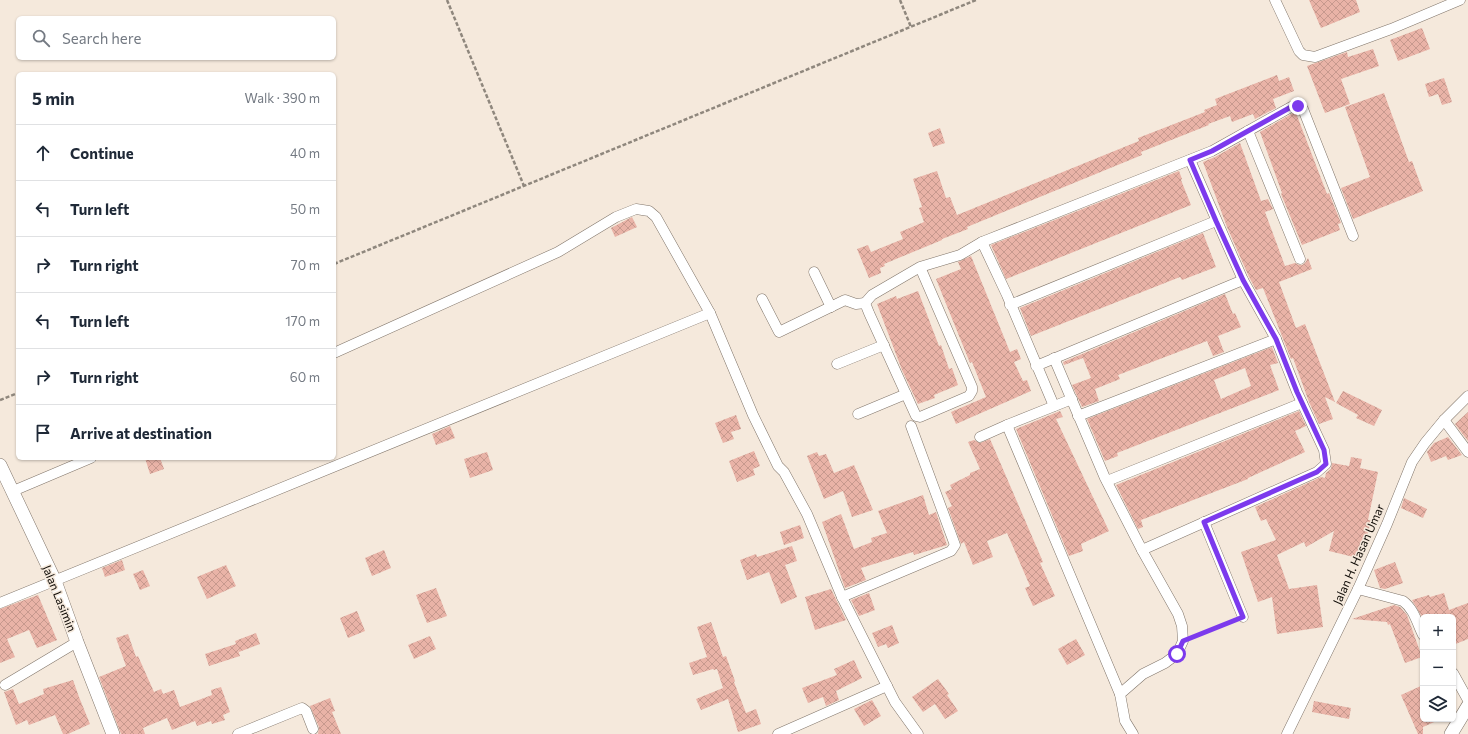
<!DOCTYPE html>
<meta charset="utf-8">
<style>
body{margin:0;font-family:Commissioner,sans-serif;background:#f6f6f7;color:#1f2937}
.controls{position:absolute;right:12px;bottom:12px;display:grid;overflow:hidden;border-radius:6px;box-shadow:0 1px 3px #0004}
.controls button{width:36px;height:36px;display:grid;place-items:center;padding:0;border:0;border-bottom:1px solid #e0e1e3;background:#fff;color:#1f2937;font:20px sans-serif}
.stop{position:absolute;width:12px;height:12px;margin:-9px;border:3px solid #7c3aed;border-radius:50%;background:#fff}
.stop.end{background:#7c3aed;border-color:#fff;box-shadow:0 1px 4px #0008}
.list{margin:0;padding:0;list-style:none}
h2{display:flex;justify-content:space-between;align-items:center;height:52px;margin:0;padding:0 16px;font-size:17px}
h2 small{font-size:13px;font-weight:400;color:#747a83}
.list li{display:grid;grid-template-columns:26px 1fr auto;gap:12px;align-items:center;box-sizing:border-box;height:56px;padding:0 16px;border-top:1px solid #e0e1e3}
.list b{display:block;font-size:15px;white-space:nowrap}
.list em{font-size:13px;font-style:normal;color:#747a83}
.icon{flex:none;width:22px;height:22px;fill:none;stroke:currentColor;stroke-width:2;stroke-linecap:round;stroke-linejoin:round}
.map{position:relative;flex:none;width:1468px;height:734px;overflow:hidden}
.search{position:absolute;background:#fff;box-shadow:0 1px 3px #0004;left:16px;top:16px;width:320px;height:44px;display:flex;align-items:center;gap:10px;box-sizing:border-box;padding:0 14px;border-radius:6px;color:#747a83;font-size:15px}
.panel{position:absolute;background:#fff;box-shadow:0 1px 3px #0004;left:16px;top:72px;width:320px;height:388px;border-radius:6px}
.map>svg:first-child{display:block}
.building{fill:url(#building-cross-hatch);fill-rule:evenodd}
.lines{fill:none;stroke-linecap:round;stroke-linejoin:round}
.minor-casing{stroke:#80756a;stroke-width:11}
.tertiary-casing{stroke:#80756a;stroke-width:14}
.path{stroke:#8f877d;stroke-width:2.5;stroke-dasharray:4 2;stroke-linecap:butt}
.minor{stroke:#fff;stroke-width:10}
.tertiary{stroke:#fff;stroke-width:13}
.route{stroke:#7c3aed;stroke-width:5}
.labels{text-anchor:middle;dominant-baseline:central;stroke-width:3;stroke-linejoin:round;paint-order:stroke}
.street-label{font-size:12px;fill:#120e09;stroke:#f5e9dc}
</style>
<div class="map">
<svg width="1468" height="734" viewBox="0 0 1468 734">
<defs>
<pattern id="building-cross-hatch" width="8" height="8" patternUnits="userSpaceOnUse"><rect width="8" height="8" fill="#e9b3a7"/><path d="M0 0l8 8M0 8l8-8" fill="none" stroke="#c7998e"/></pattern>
</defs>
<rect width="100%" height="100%" fill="#f5e9dc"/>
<g class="building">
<polygon points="1309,0 1356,0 1360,12 1321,28"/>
<polygon points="1422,28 1430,49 1398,61 1390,40"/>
<polygon points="1373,49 1379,66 1341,79 1350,104 1325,113 1307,66 1347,52 1348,57"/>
<polygon points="1277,75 1279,81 1289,77 1294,91 1273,99 1276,108 1255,119 1253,114 1232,122 1230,116 1208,124 1209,125 1141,152 1142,155 967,227 968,229 942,239 942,240 884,264 885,266 880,268 881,273 869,278 857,249 868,245 871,252 903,239 900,232 924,222 919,208 922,207 913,179 937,171 946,198 950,197 957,215 1139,141 1138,138 1205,112 1204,110 1217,105 1215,99"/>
<polygon points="1444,78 1452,102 1442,105 1438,94 1429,97 1425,84"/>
<polygon points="1384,93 1409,162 1412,161 1423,191 1353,219 1341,188 1370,177 1345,107"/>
<polygon points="1293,113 1296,113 1327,194 1329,193 1341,223 1338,224 1340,230 1302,245 1281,194 1282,193 1260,132"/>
<polygon points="940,128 945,143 933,147 928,133"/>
<polygon points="1240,143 1261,201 1268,199 1273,209 1265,212 1285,266 1295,263 1299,265 1302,265 1305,263 1308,258 1312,269 1279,282 1296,328 1305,324 1335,402 1325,397 1333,419 1319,424 1309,402 1293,358 1291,359 1263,288 1256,290 1249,277 1227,227 1203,162 1215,157"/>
<polygon points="1179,171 1182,179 1181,180 1191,205 1006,279 991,245"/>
<polygon points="632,217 637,227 615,237 611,228"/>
<polygon points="1203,233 1216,267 1182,280 1180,277 1031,336 1020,308"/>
<polygon points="971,256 1010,352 1017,349 1021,359 1014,362 1023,381 1027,380 1031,391 956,424 951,412 986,397 972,362 970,363 936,279 961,269 958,262"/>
<polygon points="918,291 939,346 941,345 949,369 952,368 958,385 934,395 935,398 918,404 902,370 877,304 896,296 897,299"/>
<polygon points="1225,294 1233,314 1235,313 1241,327 1218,336 1224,352 1213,356 1207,341 1118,375 1120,379 1095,389 1099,401 1082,407 1072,385 1091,378 1083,358 1064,365 1063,362"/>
<path d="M1272,347L1278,363L1270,365L1279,390L1117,453L1118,456L1105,461L1087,419ZM1245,368L1251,386L1221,399L1214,380Z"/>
<polygon points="1343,391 1382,410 1374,426 1356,418 1358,415 1336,403"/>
<polygon points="1060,411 1063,417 1056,419 1109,531 1081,544 1083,551 1069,556 1016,429"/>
<polygon points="1299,411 1306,426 1295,431 1305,452 1248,478 1248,479 1141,520 1143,527 1138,529 1116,485"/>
<polygon points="1468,412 1468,441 1455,424"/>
<polygon points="736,415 741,429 731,432 734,439 723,443 715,423"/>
<polygon points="450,426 455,438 436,445 432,434"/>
<polygon points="1448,437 1462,455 1448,460 1446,456 1431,462 1427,452 1434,443"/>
<polygon points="990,439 1043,562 1040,563 1055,596 1033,606 1025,588 1030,586 1007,533 987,541 993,557 973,565 964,542 961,544 948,508 952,506 945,492 952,489 950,485 970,475 970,473 980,469 968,442 974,440 980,443"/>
<polygon points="754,451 760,466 753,469 755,475 737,482 729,461"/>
<polygon points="487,452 493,470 470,478 464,459"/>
<polygon points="817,452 819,456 826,454 834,473 854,465 873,510 852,517 843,491 824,499 807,456"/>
<polygon points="1351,457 1362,459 1360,468 1378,472 1368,520 1371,520 1362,559 1329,551 1334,531 1306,547 1304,542 1277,555 1289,589 1317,585 1323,627 1277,634 1272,597 1258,602 1241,552 1276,540 1266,519 1261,521 1255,507 1321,477 1325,478 1326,473 1331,469 1332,463 1349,466"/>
<polygon points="145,458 160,458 164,469 150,474"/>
<polygon points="923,495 929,515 936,512 947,545 914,555 913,552 861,568 866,580 845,588 822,522 841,514 854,549 872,542 871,538 887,533 878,511"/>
<polygon points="1404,498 1427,509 1423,518 1401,508"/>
<polygon points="800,525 804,538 784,545 780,532"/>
<polygon points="792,546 797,561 785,565 797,597 781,604 769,572 747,580 740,560 756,554 757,557"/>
<polygon points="384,550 391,568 372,576 365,558"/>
<polygon points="122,560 125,570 105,577 102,568"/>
<polygon points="1395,562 1403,583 1385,589 1380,588 1374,570"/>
<polygon points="226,565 236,586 207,599 197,577"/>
<polygon points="143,570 150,586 140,590 133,574"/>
<polygon points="436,588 447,616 427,623 416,595"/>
<polygon points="831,589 846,620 815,630 805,597"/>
<polygon points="869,593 875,610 859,616 851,600"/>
<polygon points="1444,593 1449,610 1468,603 1468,639 1453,645 1453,617 1422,617 1412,600 1429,595 1430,597"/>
<polygon points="38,595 57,640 37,648 29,630 7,639 15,657 0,663 0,609"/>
<polygon points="1394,605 1400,607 1407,615 1422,657 1405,663 1390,624 1388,625 1387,622 1352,619"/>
<polygon points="357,611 365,631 348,638 340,618"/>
<polygon points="711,622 723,657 726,656 735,681 734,682 746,713 756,709 761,724 738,732 728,699 701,710 696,699 723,688 717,669 714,670 713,669 693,675 689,663 707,657 697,627"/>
<polygon points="892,625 899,643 888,648 886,644 878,647 872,633"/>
<polygon points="256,633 260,644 239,652 237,647 240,656 209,666 205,654 236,644 235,641"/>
<polygon points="128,634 136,657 138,656 154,692 161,689 163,694 174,690 180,707 212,695 211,690 221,687 230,712 223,715 225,720 212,724 211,721 197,726 195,721 172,730 167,718 143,728 145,734 121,734 99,677 126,666 116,638"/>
<polygon points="430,636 436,649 414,659 408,645"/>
<polygon points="1076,639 1085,655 1067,665 1058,649"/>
<polygon points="854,660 862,678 836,691 839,700 826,706 823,697 808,703 802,688 837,675 834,669"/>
<polygon points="938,679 949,694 947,695 958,711 945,719 935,704 923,712 912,697"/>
<polygon points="73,680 79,697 90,724 68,734 63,734 55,715 29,725 27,720 16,725 4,692 13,689 19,704 44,694 43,689"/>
<polygon points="1423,685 1423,719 1441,719 1423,727 1423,734 1418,734 1401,695"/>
<polygon points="330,698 335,711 332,712 341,734 318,734 319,727 310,706"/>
<polygon points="872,700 881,716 864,726 854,709"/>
<polygon points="1314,701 1351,708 1349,719 1312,712"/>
</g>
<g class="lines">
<defs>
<g id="minor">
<polyline points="1275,0 1299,51 1303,55 1315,57 1391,29 1460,0"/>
<polyline points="1248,131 1300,259"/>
<polyline points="982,242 1007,295 1054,406"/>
<polyline points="920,267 972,387 972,391 969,396 920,417 916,416 869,313 865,303 872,295 920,267 960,255 982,242 1212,151 1291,107 1298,106 1303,109 1353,236"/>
<polyline points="814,272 831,307"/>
<polyline points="762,299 779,332 845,300 856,304 865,303"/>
<polyline points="1010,305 1216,221"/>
<polyline points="334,353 558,252 616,217 636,209 649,211 656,217 710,313 753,415 778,466 784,472 807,514 842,597 895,702 918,734"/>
<polyline points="1054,358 1105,478 1142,550 1178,614 1182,626 1183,641 1177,654 1165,663 1143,674 1120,694 1125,721 1133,734"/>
<polyline points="837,364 884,345"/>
<polyline points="1036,366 1243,280"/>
<polyline points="858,414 906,394"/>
<polyline points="1078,416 1276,339"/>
<polyline points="1444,420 1468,452"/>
<polyline points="1007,425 1120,694"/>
<polyline points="980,437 1007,425 1072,399"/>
<polyline points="1107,481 1302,403"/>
<polyline points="13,491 91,458"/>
<polyline points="1204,522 1243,617"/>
<polyline points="1142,550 1317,472 1326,464 1324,450 1297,392 1276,339 1243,280 1190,160"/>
<path d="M1358,589L1403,601C1414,609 1417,623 1423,635"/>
<polyline points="842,597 951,551 955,545 911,426"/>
<polyline points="0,603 710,313"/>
<polyline points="1453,673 1468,700"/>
<polyline points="5,685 77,642"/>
<polyline points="238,734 302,708 306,711 313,729"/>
<polyline points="778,734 887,686"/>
<polyline points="1287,734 1358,589 1387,524 1412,462 1425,443 1444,420 1468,396"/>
</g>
<g id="tertiary">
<polyline points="0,465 55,581 77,642 113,734"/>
<polyline points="1451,734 1468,706"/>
</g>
</defs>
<use href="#minor" class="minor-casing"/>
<use href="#tertiary" class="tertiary-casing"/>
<g class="path">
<polyline points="447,0 524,186"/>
<polyline points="900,0 911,27"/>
<polyline points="334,264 976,0"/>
<polyline points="0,400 18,393"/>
<polyline points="1193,637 1234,621"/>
</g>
<use href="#minor" class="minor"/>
<use href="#tertiary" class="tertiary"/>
</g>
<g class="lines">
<polyline class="route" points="1177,654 1183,641 1243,617 1204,522 1317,472 1326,464 1324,450 1297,392 1276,339 1243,280 1216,221 1190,160 1212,151 1291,107 1298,106"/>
</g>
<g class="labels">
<g class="street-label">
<text transform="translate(1358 554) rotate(-66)">Jalan H. Hasan Umar</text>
<text transform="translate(60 598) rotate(68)">Jalan Lasimin</text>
</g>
</g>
</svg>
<div class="controls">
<button>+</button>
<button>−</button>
<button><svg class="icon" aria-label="layers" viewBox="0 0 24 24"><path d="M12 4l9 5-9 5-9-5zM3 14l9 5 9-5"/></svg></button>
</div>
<div class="stop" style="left:1177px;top:654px"></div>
<div class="stop end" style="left:1298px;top:106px"></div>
<div class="search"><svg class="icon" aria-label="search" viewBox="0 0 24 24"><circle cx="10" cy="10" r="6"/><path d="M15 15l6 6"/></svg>Search here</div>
<section class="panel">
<h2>5 min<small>Walk · 390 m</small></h2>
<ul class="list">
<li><svg class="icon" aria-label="ahead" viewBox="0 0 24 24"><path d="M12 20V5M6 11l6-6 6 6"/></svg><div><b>Continue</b></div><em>40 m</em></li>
<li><svg class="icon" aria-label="left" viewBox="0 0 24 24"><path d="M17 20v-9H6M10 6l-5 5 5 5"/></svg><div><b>Turn left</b></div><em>50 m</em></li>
<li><svg class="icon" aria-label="right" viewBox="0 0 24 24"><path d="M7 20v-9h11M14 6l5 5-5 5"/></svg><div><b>Turn right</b></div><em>70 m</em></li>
<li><svg class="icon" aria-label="left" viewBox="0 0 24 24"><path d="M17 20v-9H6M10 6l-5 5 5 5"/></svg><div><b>Turn left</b></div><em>170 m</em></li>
<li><svg class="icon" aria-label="right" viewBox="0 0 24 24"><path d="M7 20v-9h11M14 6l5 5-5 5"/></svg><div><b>Turn right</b></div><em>60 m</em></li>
<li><svg class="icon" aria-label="arrive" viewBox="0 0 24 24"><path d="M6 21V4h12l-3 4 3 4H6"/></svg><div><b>Arrive at destination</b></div></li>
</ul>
</section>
</div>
